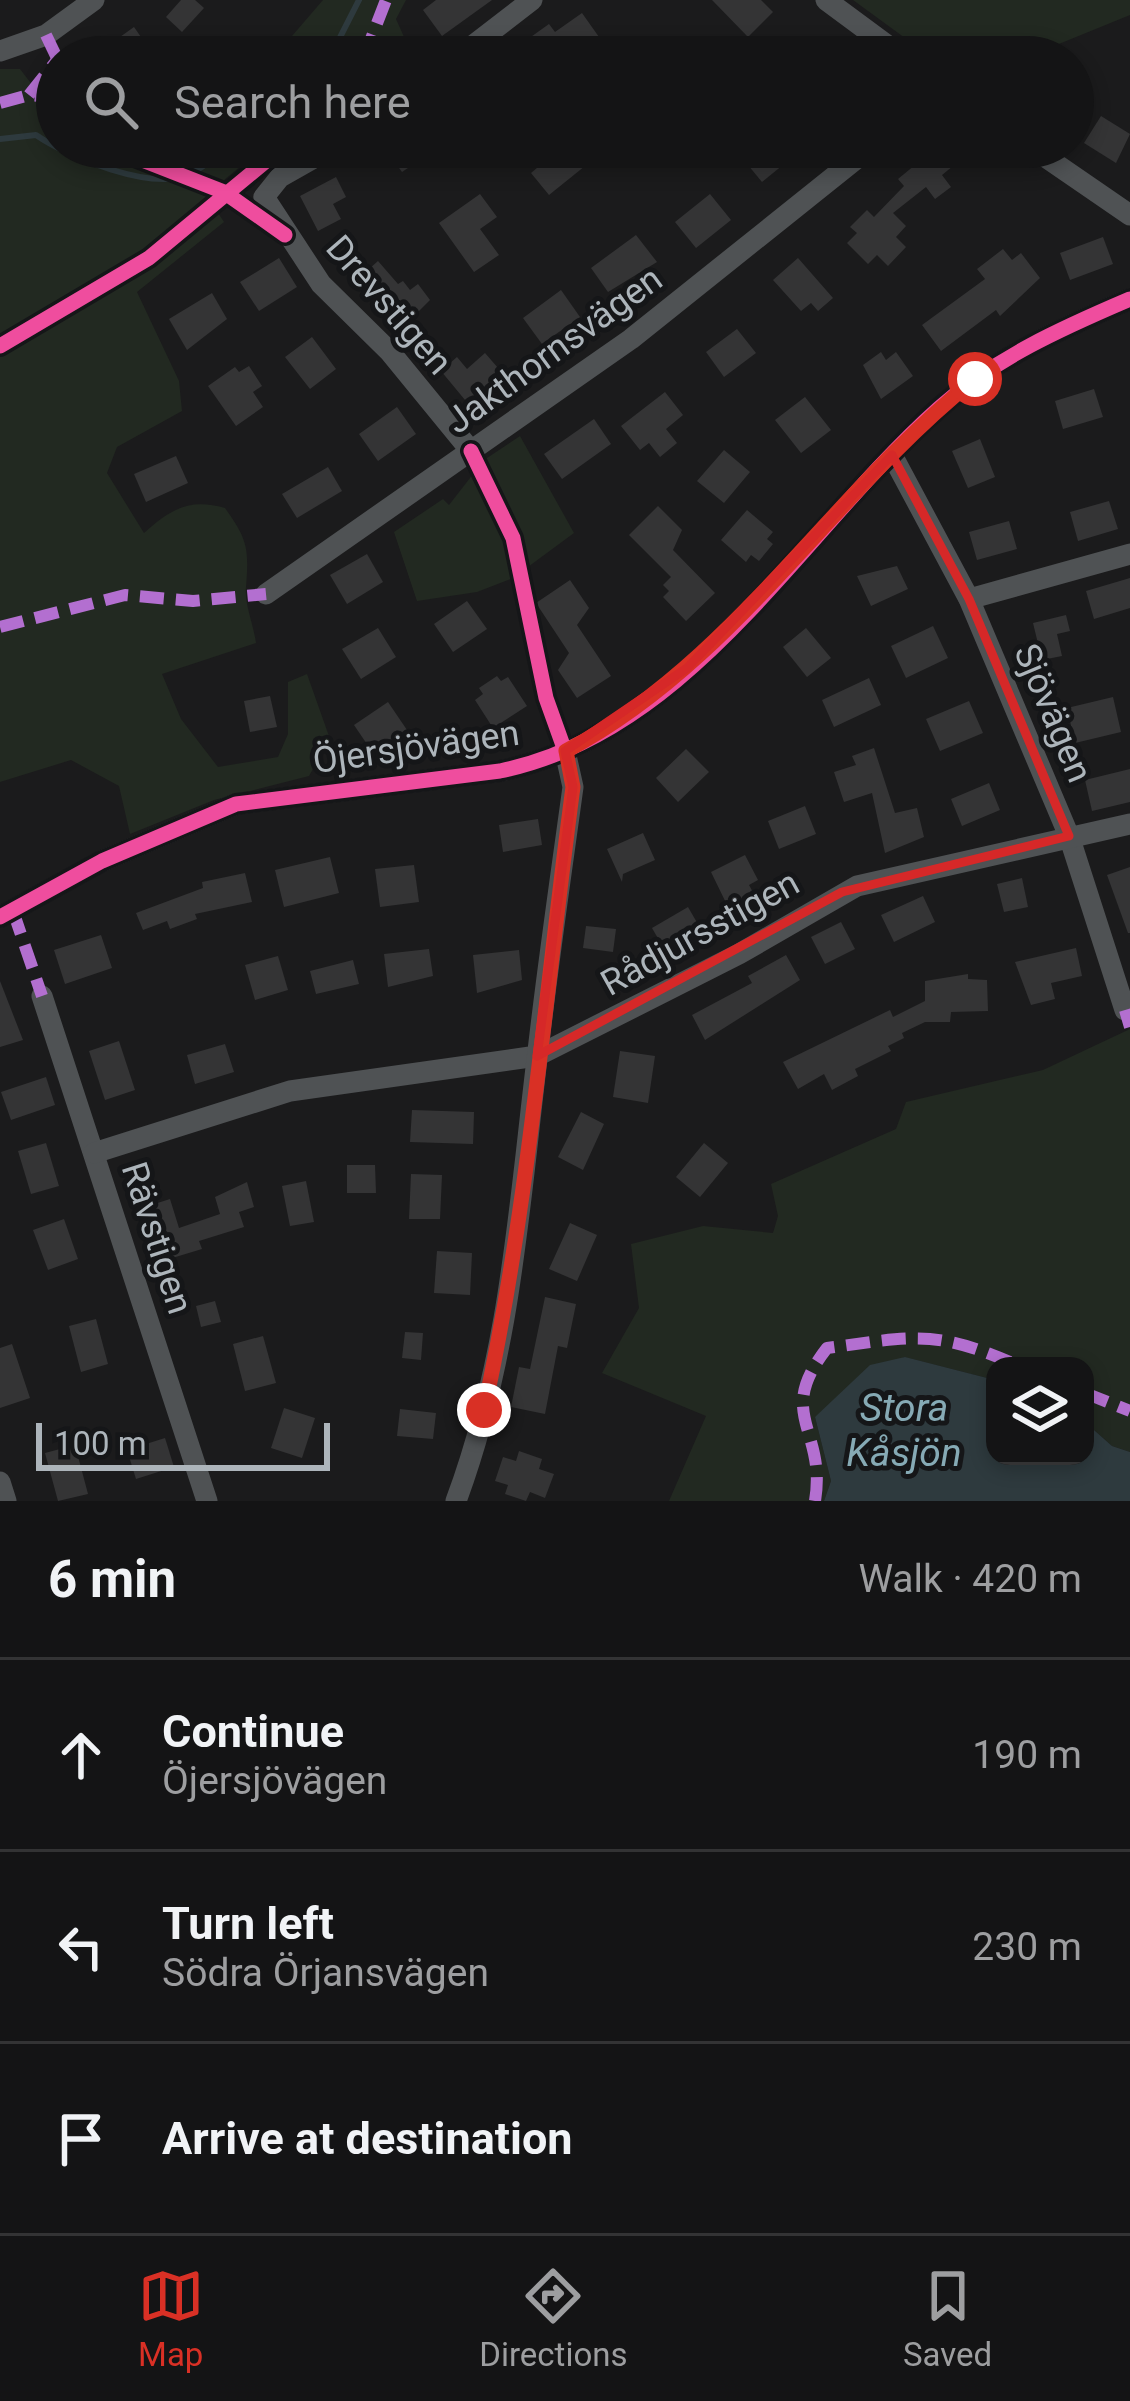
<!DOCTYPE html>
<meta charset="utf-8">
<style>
body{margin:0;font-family:Roboto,sans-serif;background:#212122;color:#f1f3f6}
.controls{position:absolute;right:36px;bottom:36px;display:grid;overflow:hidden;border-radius:24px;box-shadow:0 6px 18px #0003}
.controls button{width:108px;height:108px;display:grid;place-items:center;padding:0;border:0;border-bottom:3px solid #333334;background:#141415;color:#f1f3f6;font:60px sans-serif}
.scale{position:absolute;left:36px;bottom:30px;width:294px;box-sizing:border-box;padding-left:12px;border:6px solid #adb5bb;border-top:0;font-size:33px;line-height:42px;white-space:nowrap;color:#adb5bb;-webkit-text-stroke:9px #151618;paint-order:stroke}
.stop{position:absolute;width:36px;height:36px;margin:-27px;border:9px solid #d93025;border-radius:50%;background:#fff}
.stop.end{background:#d93025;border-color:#fff;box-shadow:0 3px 12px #0008}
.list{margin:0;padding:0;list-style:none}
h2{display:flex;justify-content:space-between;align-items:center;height:156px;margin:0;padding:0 48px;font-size:51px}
h2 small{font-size:39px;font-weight:400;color:#9d9ea0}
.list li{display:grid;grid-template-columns:78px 1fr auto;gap:36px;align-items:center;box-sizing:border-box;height:192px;padding:0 48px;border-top:3px solid #333334}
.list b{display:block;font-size:45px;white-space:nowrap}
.list p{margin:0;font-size:39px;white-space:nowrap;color:#9d9ea0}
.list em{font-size:39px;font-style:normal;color:#9d9ea0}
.icon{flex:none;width:66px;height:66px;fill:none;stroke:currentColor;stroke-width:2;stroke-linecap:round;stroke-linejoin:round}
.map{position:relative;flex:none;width:1130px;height:1501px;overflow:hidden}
.search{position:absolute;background:#141415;box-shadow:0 6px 18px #0003;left:36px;right:36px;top:36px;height:132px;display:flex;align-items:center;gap:30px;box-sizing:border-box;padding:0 42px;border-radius:66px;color:#9d9ea0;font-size:45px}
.sheet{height:732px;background:#141415}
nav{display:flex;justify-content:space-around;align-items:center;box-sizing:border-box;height:168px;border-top:3px solid #333334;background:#141415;font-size:33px;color:#9d9ea0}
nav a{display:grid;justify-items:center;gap:6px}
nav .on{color:#d93025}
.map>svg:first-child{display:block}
.green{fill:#222921}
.water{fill:#2e3a3e}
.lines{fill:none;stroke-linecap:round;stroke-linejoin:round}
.stream{stroke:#2e3a3e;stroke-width:6}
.building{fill:#343435}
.minor{stroke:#4f5254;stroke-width:21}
.quiet{stroke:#b36fd0;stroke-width:12;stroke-dasharray:24 12;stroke-linecap:butt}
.cycleway-casing{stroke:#151618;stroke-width:22}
.cycleway{stroke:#ef4d9e;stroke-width:15}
.route{stroke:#d93025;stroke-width:15}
.marked{fill:none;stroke:#d62828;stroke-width:9;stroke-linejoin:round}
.labels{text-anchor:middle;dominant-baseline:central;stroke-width:10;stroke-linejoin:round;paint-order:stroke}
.street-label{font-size:36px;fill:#adb5bb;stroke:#151618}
.water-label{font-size:39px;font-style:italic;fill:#86aab5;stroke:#151618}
</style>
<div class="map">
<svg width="1130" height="1501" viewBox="0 0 1130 1501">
<rect width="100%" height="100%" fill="#1b1b1c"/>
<g class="green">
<polygon points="323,0 406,0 396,19 413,57 274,57"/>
<polygon points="853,0 1130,0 1130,15 1027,57 931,57"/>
<path d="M0,69H20L57,117V147L148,155L189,147H264L206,195L224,222L137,292L179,381L182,411L117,447L107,473L144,533C171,509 189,498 225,508C248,540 249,549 246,587C244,603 254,626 256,643L162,674L181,719L218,767L278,757L288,734V682L307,674L330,739L309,776L214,800L130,834L119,786L71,760L0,782Z"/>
<polygon points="520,436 574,533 513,578 477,592 417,601 394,532 443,499 449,505 484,460"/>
<polygon points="1130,1029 1130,1452 1112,1446 1085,1422 1085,1366 995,1366 995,1380 904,1357 815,1417 831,1481 824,1501 669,1501 706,1416 602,1373 639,1308 631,1244 703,1226 773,1233 778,1216 771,1184 896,1129 906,1102 1043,1070"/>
</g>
<polygon class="water" points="905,1357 995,1380 995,1456 1085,1456 1085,1422 1112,1446 1130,1452 1130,1501 824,1501 831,1481 815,1417 870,1365"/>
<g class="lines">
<g class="stream">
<polyline points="330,57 359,0"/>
<path d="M0,139L36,135C68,157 152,192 190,174C204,167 217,156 230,147"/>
</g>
</g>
<g class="building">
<polygon points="181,0 195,0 204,8 182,32 166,17"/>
<polygon points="436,0 492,0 442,36 423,10"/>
<polygon points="712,0 761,0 773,12 748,37"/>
<polygon points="582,13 599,37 571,57 541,57 528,39 549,24 555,32"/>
<polygon points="134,27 150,50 140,57 92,57"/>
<polygon points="1101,116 1130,134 1116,163 1084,143"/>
<polygon points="384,147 439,147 402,172"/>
<polygon points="562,147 569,147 585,166 549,195 531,173"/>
<polygon points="758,147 805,147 762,182 743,159"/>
<polygon points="928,147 947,147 958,162 942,175 951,187 935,199 926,187 893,213 906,226 896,237 906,247 888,266 877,255 868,264 847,243 857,233 850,227 867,210 874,217 904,186 898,179 915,165 911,160"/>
<polygon points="336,177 346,197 333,204 341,219 318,231 300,196"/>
<polygon points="480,194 497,217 480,229 499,255 474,272 439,223"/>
<polygon points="710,194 731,220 696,248 675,222"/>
<polygon points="636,235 657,262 608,292 591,268"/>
<polygon points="1103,237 1113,264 1070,280 1060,253"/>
<polygon points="1003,249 1012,260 1021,253 1040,278 1000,316 996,310 941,351 922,325 985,279 977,269"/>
<polygon points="279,258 297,287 259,311 240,282"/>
<polygon points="798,258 833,298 818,311 811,303 801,311 773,280"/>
<polygon points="378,261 398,284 403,281 410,290 418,284 430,300 402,328 359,278"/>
<polygon points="561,290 580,317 542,344 523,318"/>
<polygon points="212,293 227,319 187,350 169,319"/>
<polygon points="737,329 756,353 724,377 706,352"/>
<polygon points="312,337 336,369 310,389 285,357"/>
<polygon points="881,352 886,360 896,352 913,376 881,399 863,365"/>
<polygon points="485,353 505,376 470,406 441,371 457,357 467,369"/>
<polygon points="249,366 262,386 253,392 263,407 236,426 208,386 235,367 239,372"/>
<polygon points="1094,389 1103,417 1063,429 1055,401"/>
<polygon points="665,392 683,415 666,429 677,443 660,457 649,443 640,450 621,426"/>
<polygon points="805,397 831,430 801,453 775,420"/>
<polygon points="397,407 416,434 378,461 359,434"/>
<polygon points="594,419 611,444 562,479 544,454"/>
<polygon points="980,439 995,477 968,488 952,451"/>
<polygon points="724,450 750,472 724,503 697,481"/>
<polygon points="176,456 188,483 146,502 134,474"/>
<polygon points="328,467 342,491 297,518 282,494"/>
<polygon points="1109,501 1118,529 1078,541 1070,512"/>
<polygon points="658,506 682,530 673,550 715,593 686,621 663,597 669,591 663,585 671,577 629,535"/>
<polygon points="747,510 773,532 767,539 773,544 759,561 751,555 746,562 721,540"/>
<polygon points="1009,521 1017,549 977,560 969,532"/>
<polygon points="367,554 383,582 347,604 330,575"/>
<polygon points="897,566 908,589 871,606 857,576"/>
<polygon points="1130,578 1130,608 1094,619 1086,591"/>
<polygon points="570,580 589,608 577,625 611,676 577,698 558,670 569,653 536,603"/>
<polygon points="467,601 487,629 453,652 434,624"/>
<polygon points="1066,615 1070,631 1057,634 1062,656 1042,660 1033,623"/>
<polygon points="933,626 948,658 906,678 891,646"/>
<polygon points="378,628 396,657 361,679 342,649"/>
<polygon points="806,628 831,658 807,677 783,647"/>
<polygon points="497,676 501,681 508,677 527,706 493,728 475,700 483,694 479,688"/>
<polygon points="869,678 881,705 834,727 822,700"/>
<polygon points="270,696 277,727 250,732 244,701"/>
<polygon points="1113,697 1121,732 1075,743 1067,708"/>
<polygon points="969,701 983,733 940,751 926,719"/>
<polygon points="388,702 407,730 373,753 354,725"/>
<polygon points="874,748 895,813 917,808 924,837 885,853 872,793 844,802 834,772 856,765 852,756"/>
<polygon points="686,749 709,772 678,802 656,778"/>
<polygon points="1130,769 1130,802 1092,811 1085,780"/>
<polygon points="989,783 1000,810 962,826 951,799"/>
<polygon points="805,806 816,834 779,849 768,821"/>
<polygon points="538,819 542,845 503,852 499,825"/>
<polygon points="643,833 655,860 623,874 622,882 607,849"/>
<polygon points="745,855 758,880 749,885 755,896 729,909 711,872"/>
<polygon points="330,857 339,893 284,907 275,870"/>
<polygon points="414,865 419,902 380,907 375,869"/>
<polygon points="1130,867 1130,933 1128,933 1107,875"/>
<polygon points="245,873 252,902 195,914 197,919 170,929 167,921 143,930 136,913 203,888 202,882"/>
<polygon points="1022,878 1028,907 1004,912 997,884"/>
<polygon points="923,896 935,922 894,942 881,915"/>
<polygon points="688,907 703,933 667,954 652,928"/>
<polygon points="841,922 855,949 825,964 811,937"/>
<polygon points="586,926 616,929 613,952 583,948"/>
<polygon points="101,935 112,968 65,984 54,950"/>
<polygon points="1076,948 1082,976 1051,983 1055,999 1031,1005 1015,962"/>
<polygon points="429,949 433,976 388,987 384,954"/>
<polygon points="519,950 522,980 477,993 473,955"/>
<polygon points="786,955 800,980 705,1040 692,1015 752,983 748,976"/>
<polygon points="278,956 288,990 255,1000 245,965"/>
<polygon points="353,960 359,984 316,994 310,971"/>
<polygon points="968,974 968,979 987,980 988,1011 951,1012 950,1022 925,1022 902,1033 904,1038 888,1046 891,1051 855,1069 858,1076 832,1090 824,1074 798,1089 783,1062 890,1010 893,1017 925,1001 925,981"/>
<polygon points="0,981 23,1040 0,1047"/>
<polygon points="119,1041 135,1090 105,1100 89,1051"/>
<polygon points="225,1044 234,1072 195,1084 187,1055"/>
<polygon points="620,1051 655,1056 648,1103 613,1097"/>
<polygon points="46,1077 55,1105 11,1120 1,1092"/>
<polygon points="412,1110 474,1112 473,1144 410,1142"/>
<polygon points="581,1112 604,1124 583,1170 558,1157"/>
<polygon points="46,1143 59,1186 31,1194 18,1151"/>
<polygon points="704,1143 728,1163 700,1197 676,1177"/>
<polygon points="347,1165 375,1165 376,1193 347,1193"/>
<polygon points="411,1174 442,1175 440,1219 409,1219"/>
<polygon points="306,1181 314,1222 290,1226 282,1186"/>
<polygon points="247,1182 254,1207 239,1212 244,1227 199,1241 202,1249 159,1262 142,1208 170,1199 179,1228 220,1214 215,1197"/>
<polygon points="64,1219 78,1259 48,1270 33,1230"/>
<polygon points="570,1223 597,1235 577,1281 549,1269"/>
<polygon points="437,1251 472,1253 470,1295 434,1293"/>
<polygon points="545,1297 576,1304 567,1348 558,1346 545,1414 511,1407 519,1367 530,1369"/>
<polygon points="215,1301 221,1322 201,1327 196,1306"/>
<polygon points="96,1319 108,1364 81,1372 69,1326"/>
<polygon points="405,1332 423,1333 421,1360 402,1358"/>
<polygon points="263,1336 276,1383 245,1391 233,1344"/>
<polygon points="12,1344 30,1398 0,1408 0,1348"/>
<polygon points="284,1408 315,1418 302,1458 271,1448"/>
<polygon points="400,1409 436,1413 433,1439 397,1436"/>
<polygon points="165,1438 174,1467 136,1479 127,1450"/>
<polygon points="75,1445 88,1494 58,1501 45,1453"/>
<polygon points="519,1451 542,1459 539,1469 554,1474 545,1498 530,1492 526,1501 505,1494 508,1485 495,1481 503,1457 516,1461"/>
</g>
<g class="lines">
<g class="minor">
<polyline points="826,0 903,57"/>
<polyline points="0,51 46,35 94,0"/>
<polyline points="458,57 532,0"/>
<polyline points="333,147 280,177 264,197 321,284 390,352 471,451"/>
<polyline points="1031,147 1130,215"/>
<polyline points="892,455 969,599 1069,836 1125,1010"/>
<polyline points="266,594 631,339 871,147"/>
<polyline points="969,599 1130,554"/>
<path d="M0,917L102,861L236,804L500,771C692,732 802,530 939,408C995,358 1062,328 1130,299"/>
<polyline points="42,996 207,1501"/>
<polyline points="94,1153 290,1091 537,1056 739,954 857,886 1130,824"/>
<polyline points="0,1482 6,1501"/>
<path d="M456,1501C511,1353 519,1205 538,1051C548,963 561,875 573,787L565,751"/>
</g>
<g class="quiet">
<polyline points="46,35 57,58"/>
<polyline points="364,57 386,0"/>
<polyline points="29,95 57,60"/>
<polyline points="0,103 29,95 57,98"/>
<polyline points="0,627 125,595 193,601 266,594"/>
<polyline points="13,911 42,996"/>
<polyline points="1125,1010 1130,1027"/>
<polyline points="1085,1393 1130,1411"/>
<path d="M815,1501C827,1428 774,1416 827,1348C916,1336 935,1329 1019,1366"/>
</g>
<defs>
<g id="cycleway">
<polyline points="109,147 224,192 285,235"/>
<polyline points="0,346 149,258 283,147"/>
<polyline points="471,451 513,538 546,698 565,751"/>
<path d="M0,917L102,861L236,804L500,771C692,732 802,530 939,408C995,358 1062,328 1130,299"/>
</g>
</defs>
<use href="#cycleway" class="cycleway-casing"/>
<use href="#cycleway" class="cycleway"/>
</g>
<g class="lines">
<path class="route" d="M484,1410C529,1205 545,995 573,787L566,751C733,663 830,495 975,379"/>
</g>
<path class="marked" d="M892,455L969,599L1069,836L842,892L537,1056L573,787L565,751L687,668Z"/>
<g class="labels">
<g class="street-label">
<text transform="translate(389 305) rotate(49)">Drevstigen</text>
<text transform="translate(554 350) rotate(-36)">Jakthornsvägen</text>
<text transform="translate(1053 713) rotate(67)">Sjövägen</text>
<text transform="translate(416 747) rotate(-8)">Öjersjövägen</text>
<text transform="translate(700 933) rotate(-29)">Rådjursstigen</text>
<text transform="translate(157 1238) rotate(72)">Rävstigen</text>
</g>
<g class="water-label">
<text x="904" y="1408">Stora<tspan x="904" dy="45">Kåsjön</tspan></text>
</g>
</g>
</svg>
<div class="controls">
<button><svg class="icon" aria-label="layers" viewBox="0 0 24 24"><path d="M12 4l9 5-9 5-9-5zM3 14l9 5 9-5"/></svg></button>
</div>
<div class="scale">100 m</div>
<div class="stop" style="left:975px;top:379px"></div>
<div class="stop end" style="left:484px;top:1410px"></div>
<div class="search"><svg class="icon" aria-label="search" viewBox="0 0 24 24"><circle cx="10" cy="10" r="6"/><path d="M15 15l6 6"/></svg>Search here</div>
</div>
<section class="sheet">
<h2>6 min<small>Walk · 420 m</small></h2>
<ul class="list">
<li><svg class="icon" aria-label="ahead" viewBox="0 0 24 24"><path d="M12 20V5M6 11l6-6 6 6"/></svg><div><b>Continue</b><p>Öjersjövägen</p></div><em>190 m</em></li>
<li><svg class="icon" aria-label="left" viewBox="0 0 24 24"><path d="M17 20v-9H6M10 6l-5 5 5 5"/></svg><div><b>Turn left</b><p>Södra Örjansvägen</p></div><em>230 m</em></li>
<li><svg class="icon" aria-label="arrive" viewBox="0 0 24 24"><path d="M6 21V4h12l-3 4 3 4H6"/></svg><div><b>Arrive at destination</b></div></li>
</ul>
</section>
<nav>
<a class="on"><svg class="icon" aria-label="map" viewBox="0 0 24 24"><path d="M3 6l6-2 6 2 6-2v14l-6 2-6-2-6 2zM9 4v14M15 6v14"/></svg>Map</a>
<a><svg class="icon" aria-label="directions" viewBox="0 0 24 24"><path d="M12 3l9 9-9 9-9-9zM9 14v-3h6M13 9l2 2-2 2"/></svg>Directions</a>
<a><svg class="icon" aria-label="saved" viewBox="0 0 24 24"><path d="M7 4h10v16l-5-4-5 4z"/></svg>Saved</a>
</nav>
